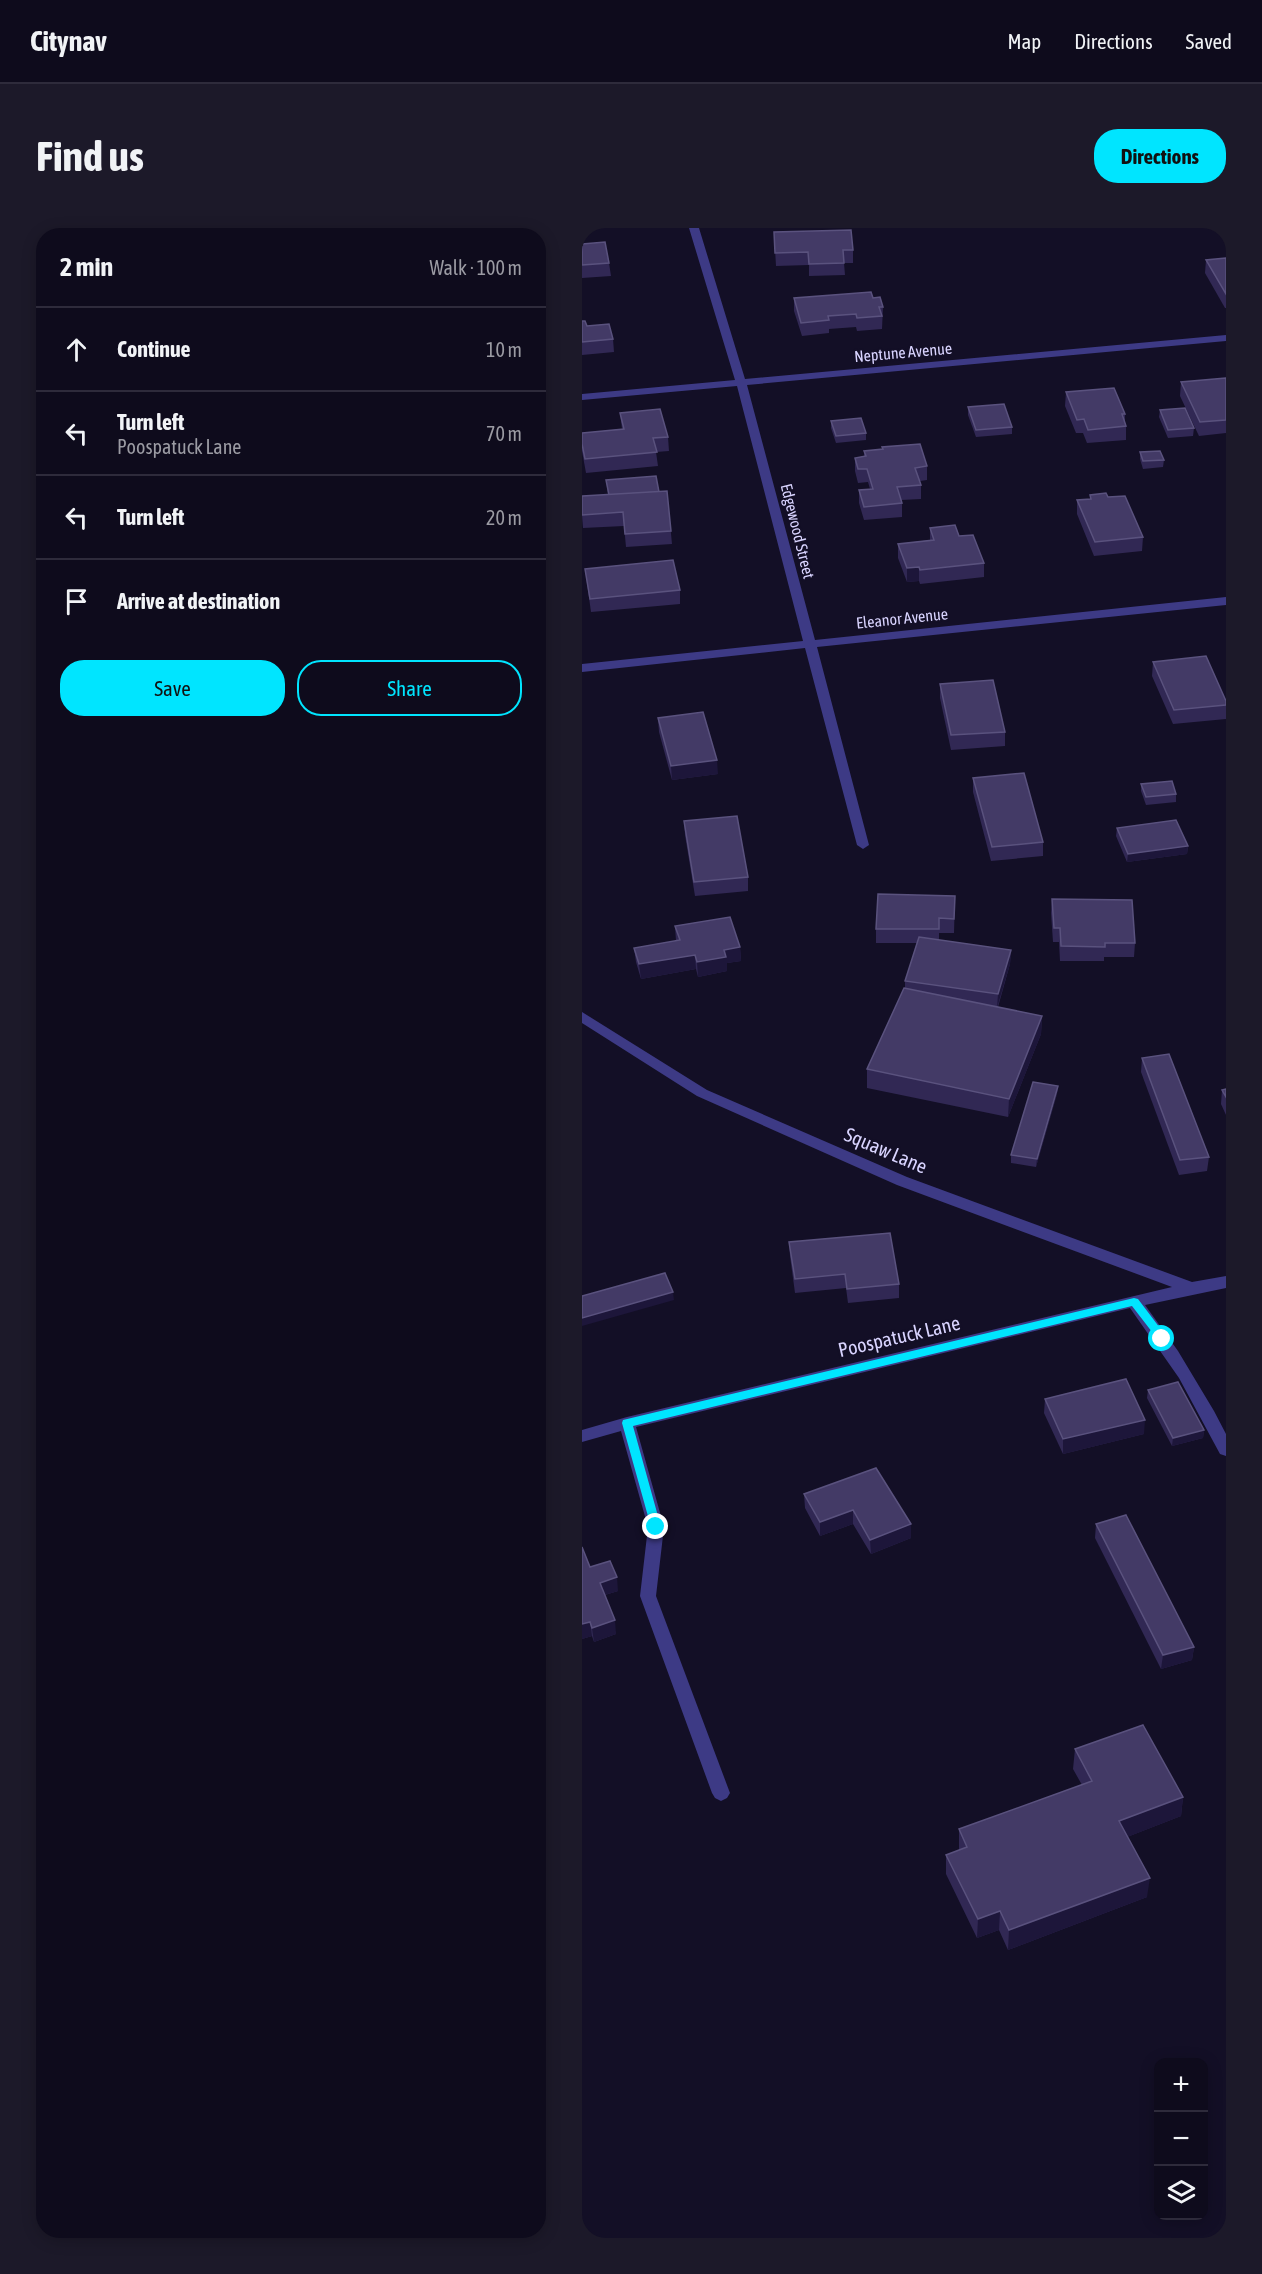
<!DOCTYPE html>
<meta charset="utf-8">
<style>
body{margin:0;font-family:"Asap Condensed",sans-serif;background:#1c1929;color:#f1f3f6}
.controls{position:absolute;right:18px;bottom:18px;display:grid;overflow:hidden;border-radius:12px;box-shadow:0 3px 15px #0003}
.controls button{width:54px;height:54px;display:grid;place-items:center;padding:0;border:0;border-bottom:2px solid #2e2b3b;background:#0e0b1c;color:#f1f3f6;font:30px sans-serif}
.stop{position:absolute;width:18px;height:18px;margin:-14px;border:4px solid #00e5ff;border-radius:50%;background:#fff}
.stop.end{background:#00e5ff;border-color:#fff;box-shadow:0 2px 6px #0008}
.list{margin:0;padding:0;list-style:none}
h2{display:flex;justify-content:space-between;align-items:center;height:78px;margin:0;padding:0 24px;font-size:26px}
h2 small{font-size:20px;font-weight:400;color:#9b9ba3}
.list li{display:grid;grid-template-columns:39px 1fr auto;gap:18px;align-items:center;box-sizing:border-box;height:84px;padding:0 24px;border-top:2px solid #2e2b3b}
.list b{display:block;font-size:22px;white-space:nowrap}
.list p{margin:0;font-size:20px;white-space:nowrap;color:#9b9ba3}
.list em{font-size:20px;font-style:normal;color:#9b9ba3}
.actions{display:flex;gap:12px;padding:18px 24px}
.actions a{flex:1;padding:14px 0;border:2px solid #00e5ff;border-radius:24px;text-align:center;font-size:21px;color:#00e5ff}
.actions .main{background:#00e5ff;color:#111}
.icon{flex:none;width:33px;height:33px;fill:none;stroke:currentColor;stroke-width:2;stroke-linecap:round;stroke-linejoin:round}
.map{position:relative;flex:none;width:644px;height:2010px;overflow:hidden;border-radius:24px}
header{display:flex;align-items:center;gap:36px;box-sizing:border-box;height:84px;padding:0 30px;background:#0e0b1c;border-bottom:2px solid #2e2b3b}
header strong{font-size:28px}
nav{display:flex;gap:33px;margin-inline-start:auto;font-size:21px}
.intro{display:flex;align-items:center;justify-content:space-between;box-sizing:border-box;height:144px;padding:0 36px}
h1{margin:0;font-size:42px}
.button{padding:15px 27px;border-radius:24px;background:#00e5ff;color:#111;font-size:21px;font-weight:700}
main{display:flex;gap:36px;padding:0 36px}
aside{flex:1;background:#0e0b1c;border-radius:24px;box-shadow:0 3px 15px #0003}
.map>svg:first-child{display:block}
.lines{fill:none;stroke-linecap:round;stroke-linejoin:round}
.minor{fill:#3d3a85;fill-rule:evenodd}
.wall{fill:#312854}
.shaded-wall{fill:#1d163a}
.building{fill:#433a66;stroke:#5a527e;stroke-width:1.5}
.route{fill:#00e5ff}
.labels{text-anchor:middle;dominant-baseline:central;stroke-width:4.5;stroke-linejoin:round;paint-order:stroke}
.far-street-label{font-size:16px;fill:#d9d4ff;stroke:#130f26}
.street-label{font-size:20px;fill:#d9d4ff;stroke:#130f26}
</style>
<header>
<strong>Citynav</strong>
<nav><a>Map</a><a>Directions</a><a>Saved</a></nav>
</header>
<div class="intro"><h1>Find us</h1><a class="button">Directions</a></div>
<main>
<aside>
<h2>2 min<small>Walk · 100 m</small></h2>
<ul class="list">
<li><svg class="icon" aria-label="ahead" viewBox="0 0 24 24"><path d="M12 20V5M6 11l6-6 6 6"/></svg><div><b>Continue</b></div><em>10 m</em></li>
<li><svg class="icon" aria-label="left" viewBox="0 0 24 24"><path d="M17 20v-9H6M10 6l-5 5 5 5"/></svg><div><b>Turn left</b><p>Poospatuck Lane</p></div><em>70 m</em></li>
<li><svg class="icon" aria-label="left" viewBox="0 0 24 24"><path d="M17 20v-9H6M10 6l-5 5 5 5"/></svg><div><b>Turn left</b></div><em>20 m</em></li>
<li><svg class="icon" aria-label="arrive" viewBox="0 0 24 24"><path d="M6 21V4h12l-3 4 3 4H6"/></svg><div><b>Arrive at destination</b></div></li>
</ul>
<div class="actions"><a class="main">Save</a><a>Share</a></div>
</aside>
<div class="map">
<svg width="644" height="2010" viewBox="0 0 644 2010">
<rect width="100%" height="100%" fill="#130f26"/>
<g class="lines">
<g class="minor">
<polygon points="107,0 117,0 163,151 644,107 644,113 165,157 233,412 644,369 644,377 235,419 287,617 281,621 275,617 223,420 0,444 0,436 221,413 155,158 0,172 0,166 153,152"/>
<polygon points="0,784 125,862 325,949 610,1054 644,1048 644,1060 563,1077 596,1123 632,1183 644,1206 644,1228 638,1226 597,1150 548,1080 54,1199 82,1299 74,1368 148,1565 145,1570 139,1573 133,1570 130,1565 58,1368 66,1299 39,1203 0,1214 0,1202 45,1189 590,1059 315,957 115,868 0,795"/>
</g>
</g>
<g class="wall">
<polygon points="192,4 271,22 271,35 262,35 263,47 227,48 227,37 194,38"/>
<polygon points="0,16 27,35 29,48 0,50"/>
<polygon points="644,30 644,80 643,80 623,45 624,32"/>
<polygon points="212,70 291,70 301,79 300,101 275,103 274,99 247,101 247,105 220,108 212,83"/>
<polygon points="0,93 5,98 31,111 32,124 0,127"/>
<polygon points="644,150 644,205 617,208 598,168 599,154"/>
<polygon points="484,164 543,186 543,194 544,198 544,212 505,215 501,205 494,205 483,178"/>
<polygon points="386,179 430,199 430,206 394,209 386,187"/>
<polygon points="578,182 612,200 611,208 586,210 577,189"/>
<polygon points="38,185 86,209 87,223 74,224 76,238 4,245 0,223 0,205 40,201"/>
<polygon points="249,193 284,205 284,212 254,215 249,200"/>
<polygon points="300,219 345,238 345,252 338,253 339,257 339,271 319,272 320,275 320,289 282,292 277,275 277,262 288,261 286,254 276,255 273,243 273,230 282,229 282,223 300,221"/>
<polygon points="558,224 582,232 581,239 561,241 558,231"/>
<polygon points="24,252 77,264 85,263 90,316 44,319 42,298 1,300 0,287 26,267"/>
<polygon points="508,267 561,309 560,323 512,328 495,286 495,272 508,271"/>
<polygon points="348,300 377,308 402,335 402,349 338,356 337,353 325,354 316,330 316,316 348,312"/>
<polygon points="3,341 98,362 98,376 9,384"/>
<polygon points="571,434 644,473 644,491 591,496 570,448"/>
<polygon points="358,456 423,504 423,518 369,522 358,470"/>
<polygon points="76,490 136,546 90,552 77,504"/>
<polygon points="391,550 461,614 461,628 409,633 391,564"/>
<polygon points="559,556 594,566 594,574 564,577 559,563"/>
<polygon points="102,593 166,649 166,663 113,668 103,607"/>
<polygon points="535,600 606,618 605,626 545,634 534,608"/>
<polygon points="373,668 372,705 357,705 357,712 429,722 428,736 416,779 460,788 459,806 426,889 285,860 285,841 323,760 323,753 335,715 294,715 294,701"/>
<polygon points="470,671 553,715 552,729 522,729 522,733 478,733 477,714 471,714 469,685"/>
<polygon points="93,698 158,719 159,733 145,735 145,743 116,749 114,741 59,751 54,734 52,720 94,713"/>
<polygon points="560,830 627,929 625,943 597,947 559,844"/>
<polygon points="476,858 475,866 454,939 429,935 429,927"/>
<polygon points="644,861 644,887 639,876 640,862"/>
<polygon points="207,1014 317,1056 317,1070 266,1075 264,1060 213,1065 208,1028"/>
<polygon points="566,1162 622,1202 621,1210 590,1218 565,1170"/>
<polygon points="463,1171 562,1206 481,1226 462,1185"/>
<polygon points="222,1266 329,1296 329,1310 289,1326 271,1296 238,1308 223,1280"/>
<polygon points="514,1296 612,1419 610,1432 579,1441 513,1310"/>
<polygon points="0,1319 8,1339 36,1363 23,1367 34,1406 12,1414 10,1408 0,1411"/>
<polygon points="493,1521 601,1569 599,1588 545,1609 565,1669 426,1722 417,1702 395,1710 364,1646 364,1627 377,1622 377,1601 500,1557 491,1541"/>
</g>
<g class="shaded-wall">
<polygon points="337,339 337,353 325,354 325,340"/>
<polygon points="135,532 136,546 90,552 89,538"/>
<polygon points="606,618 605,626 545,634 546,626"/>
<polygon points="158,719 159,733 145,735 145,743 116,749 115,734 142,722"/>
<polygon points="429,722 428,736 415,780 416,766"/>
<polygon points="113,727 114,741 59,751 57,736"/>
<polygon points="460,788 459,806 426,889 427,871"/>
<polygon points="476,858 475,866 454,939 455,931"/>
<polygon points="91,1064 92,1072 0,1098 0,1090"/>
<polygon points="563,1192 562,1206 481,1226 481,1211"/>
<polygon points="622,1202 621,1210 590,1218 591,1210"/>
<polygon points="271,1282 271,1296 238,1308 238,1294"/>
<polygon points="329,1296 329,1310 289,1326 288,1312"/>
<polygon points="35,1349 36,1363 19,1368 18,1355"/>
<polygon points="33,1392 34,1406 12,1414 10,1400"/>
<polygon points="8,1394 10,1408 0,1411 0,1396"/>
<polygon points="612,1419 610,1432 579,1441 581,1427"/>
<polygon points="601,1569 599,1588 535,1613 537,1593"/>
<polygon points="568,1650 565,1669 426,1722 427,1702"/>
<polygon points="418,1683 417,1702 395,1710 396,1691"/>
</g>
<g class="building">
<polygon points="269,2 271,22 261,22 262,35 227,36 226,24 193,25 192,4"/>
<polygon points="23,14 27,35 0,37 0,16"/>
<polygon points="644,30 644,66 624,32"/>
<polygon points="289,64 291,70 298,69 301,79 297,79 300,88 275,90 274,86 246,88 247,92 219,95 212,70"/>
<polygon points="0,93 3,93 5,98 27,96 31,111 0,114"/>
<polygon points="644,150 644,192 618,194 599,154"/>
<polygon points="532,160 543,186 540,186 544,198 506,202 502,191 495,192 484,164"/>
<polygon points="422,176 430,199 394,202 386,179"/>
<polygon points="603,180 612,200 586,202 578,182"/>
<polygon points="78,181 86,209 71,210 75,224 3,231 0,216 0,205 42,201 38,185"/>
<polygon points="279,190 284,205 254,208 249,193"/>
<polygon points="338,216 345,238 333,240 339,257 315,259 320,275 282,279 277,262 291,261 285,241 276,241 273,230 284,228 282,223 301,221 300,219"/>
<polygon points="578,223 582,232 561,233 558,224"/>
<polygon points="74,248 77,264 27,267 24,252"/>
<polygon points="85,263 89,303 43,306 41,284 0,287 0,268"/>
<polygon points="524,265 526,269 543,268 561,309 513,314 495,272 509,271 508,267"/>
<polygon points="373,297 377,308 391,307 402,335 338,342 337,339 325,340 316,316 352,312 348,300"/>
<polygon points="91,332 98,362 8,371 3,341"/>
<polygon points="624,428 644,473 644,477 592,482 571,434"/>
<polygon points="411,452 423,504 369,507 358,456"/>
<polygon points="121,484 135,532 89,538 76,490"/>
<polygon points="442,545 461,614 410,619 391,550"/>
<polygon points="590,553 594,566 564,569 559,556"/>
<polygon points="155,588 166,649 112,654 102,593"/>
<polygon points="594,592 606,618 546,626 535,600"/>
<polygon points="296,666 373,668 372,691 357,690 357,701 294,701"/>
<polygon points="470,671 550,672 553,715 523,715 523,719 479,718 478,700 472,700"/>
<polygon points="148,689 158,719 142,722 144,729 115,734 113,727 57,736 52,720 98,712 93,698"/>
<polygon points="337,709 429,722 416,766 323,753"/>
<polygon points="322,760 460,788 427,871 285,841"/>
<polygon points="587,826 627,929 598,932 560,830"/>
<polygon points="451,854 476,858 455,931 429,927"/>
<polygon points="644,861 644,869 640,862"/>
<polygon points="308,1005 317,1056 265,1061 263,1046 213,1051 207,1014"/>
<polygon points="83,1045 91,1064 0,1090 0,1068"/>
<polygon points="544,1151 563,1192 481,1211 463,1171"/>
<polygon points="596,1154 622,1202 591,1210 566,1162"/>
<polygon points="294,1240 329,1296 288,1312 271,1282 238,1294 222,1266"/>
<polygon points="544,1287 612,1419 581,1427 514,1296"/>
<polygon points="0,1319 8,1339 28,1333 35,1349 18,1355 33,1392 10,1400 8,1394 0,1396"/>
<polygon points="561,1497 601,1569 537,1593 568,1650 427,1702 418,1683 396,1691 364,1627 385,1619 377,1601 510,1553 493,1521"/>
</g>
<polygon class="route" points="552,1070 556,1071 584,1108 584,1113 577,1113 550,1078 51,1198 79,1299 74,1303 69,1299 40,1195 41,1192"/>
<g class="labels">
<g class="far-street-label">
<text transform="translate(321 124) rotate(-5)">Neptune Avenue</text>
<text transform="translate(216 303) rotate(76)">Edgewood Street</text>
<text transform="translate(320 390) rotate(-6)">Eleanor Avenue</text>
</g>
<g class="street-label">
<text transform="translate(304 922) rotate(23)">Squaw Lane</text>
<text transform="translate(317 1108) rotate(-13)">Poospatuck Lane</text>
</g>
</g>
</svg>
<div class="controls">
<button>+</button>
<button>−</button>
<button><svg class="icon" aria-label="layers" viewBox="0 0 24 24"><path d="M12 4l9 5-9 5-9-5zM3 14l9 5 9-5"/></svg></button>
</div>
<div class="stop" style="left:580px;top:1111px"></div>
<div class="stop end" style="left:74px;top:1299px"></div>
</div>
</main>
